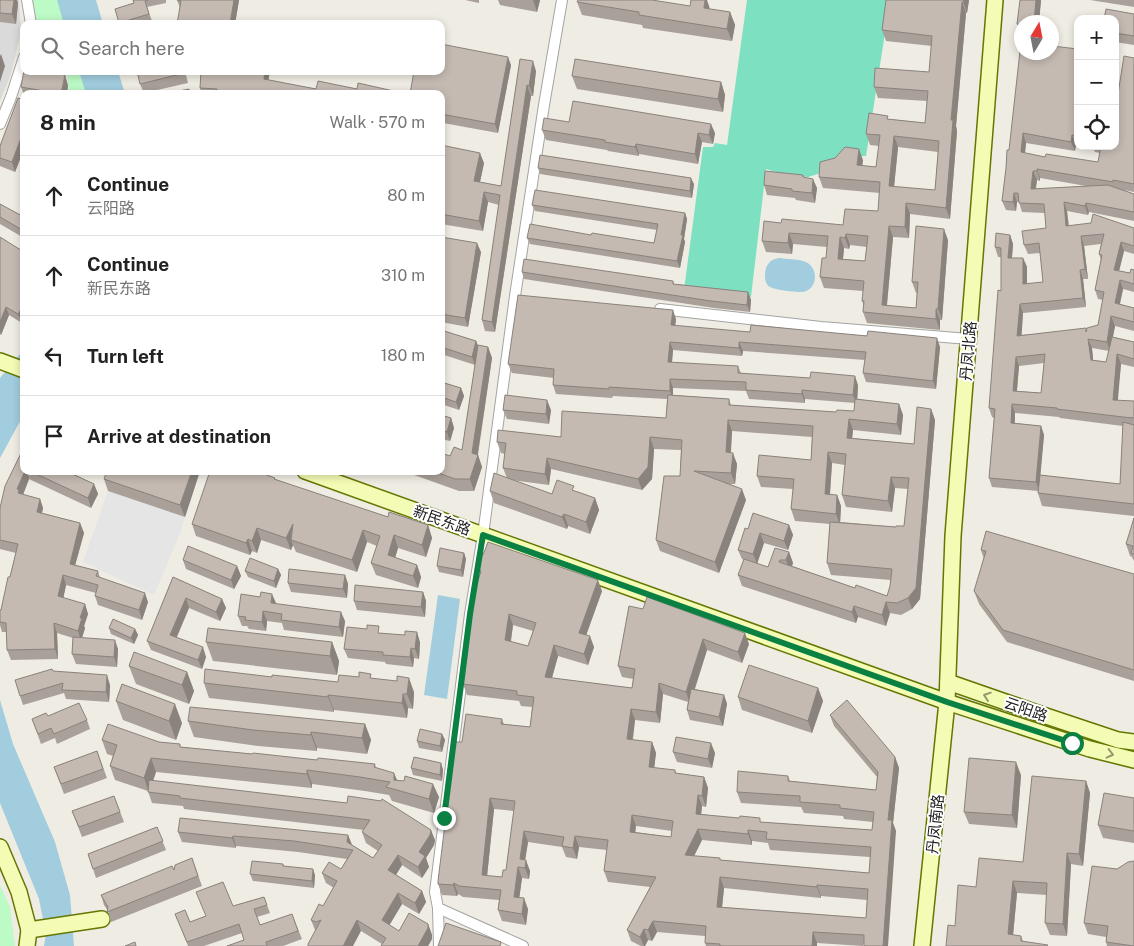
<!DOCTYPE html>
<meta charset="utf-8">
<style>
body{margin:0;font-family:"Public Sans","Noto Sans SC",sans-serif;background:#f2f2f2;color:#222}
.controls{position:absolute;right:15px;top:15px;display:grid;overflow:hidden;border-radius:10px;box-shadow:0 2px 8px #0003}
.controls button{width:45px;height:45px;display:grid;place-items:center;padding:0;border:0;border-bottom:1px solid #e0e0e0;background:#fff;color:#222;font:25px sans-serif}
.compass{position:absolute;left:1014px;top:15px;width:45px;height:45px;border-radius:50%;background:#fff;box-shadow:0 2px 8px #0003;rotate:10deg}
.stop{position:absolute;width:15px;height:15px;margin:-11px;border:4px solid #0b8043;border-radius:50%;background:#fff}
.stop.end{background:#0b8043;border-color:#fff;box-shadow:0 1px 5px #0008}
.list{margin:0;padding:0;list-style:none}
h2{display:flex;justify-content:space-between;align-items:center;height:65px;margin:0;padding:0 20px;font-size:21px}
h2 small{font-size:16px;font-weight:400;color:#767676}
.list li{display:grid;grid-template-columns:32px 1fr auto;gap:15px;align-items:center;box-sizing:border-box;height:80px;padding:0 20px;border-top:1px solid #e0e0e0}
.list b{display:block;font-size:19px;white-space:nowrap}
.list p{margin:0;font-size:16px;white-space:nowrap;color:#767676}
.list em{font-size:16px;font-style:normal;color:#767676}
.icon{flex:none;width:28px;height:28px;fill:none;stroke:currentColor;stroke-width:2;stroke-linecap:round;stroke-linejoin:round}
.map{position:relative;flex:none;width:1134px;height:946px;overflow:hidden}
.search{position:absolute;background:#fff;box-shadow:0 2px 8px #0003;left:20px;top:20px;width:425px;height:55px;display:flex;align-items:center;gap:12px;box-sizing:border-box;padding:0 18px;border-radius:10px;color:#767676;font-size:19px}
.panel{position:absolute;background:#fff;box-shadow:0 2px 8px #0003;left:20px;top:90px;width:425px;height:385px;border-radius:10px}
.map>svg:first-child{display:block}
.residential{fill:#dbdada}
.park{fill:#bdfbc6}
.pitch{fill:#7de1c1}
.parking{fill:#e5e5e5}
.water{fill:#a1cdde}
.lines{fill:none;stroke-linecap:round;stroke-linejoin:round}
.street-casing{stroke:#a4a4a4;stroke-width:12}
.secondary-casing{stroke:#647701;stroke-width:18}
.street{stroke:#fff;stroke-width:10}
.secondary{stroke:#f4fbb4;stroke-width:15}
.wall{fill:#a9a099;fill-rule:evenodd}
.shaded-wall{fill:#89827d}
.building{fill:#c4bab2;stroke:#89827d;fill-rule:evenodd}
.oneway{stroke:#939770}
.route{stroke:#0b8043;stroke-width:6}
.labels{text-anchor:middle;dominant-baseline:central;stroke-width:4;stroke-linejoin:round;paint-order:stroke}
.street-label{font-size:15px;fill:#1d1d1d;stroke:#fff}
</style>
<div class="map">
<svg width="1134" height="946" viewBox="0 0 1134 946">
<rect width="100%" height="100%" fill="#efece3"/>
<polygon class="residential" points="0,0 19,0 21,32 10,77 0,101"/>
<g class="park">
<polygon points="30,0 58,0 65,24 33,24"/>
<polygon points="67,71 80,71 86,94 69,94"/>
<polygon points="0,885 10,907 15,946 0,946"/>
</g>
<polygon class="pitch" points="747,0 890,0 866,156 847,156 821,173 808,177 789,176 766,169 751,297 684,290 703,147 713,147 715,143 727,145"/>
<polygon class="parking" points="108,491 185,517 181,531 154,595 83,562"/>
<g class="water">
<polygon points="57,0 96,0 103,24 64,24"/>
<polygon points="79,71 118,71 125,94 86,94"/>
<path d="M779,258C787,259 799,259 806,262C820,269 817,292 801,292C795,292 775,290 770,287C763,283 764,268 769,263C771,260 775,259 779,258Z"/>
<polygon points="24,349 24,414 0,458 0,378"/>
<polygon points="438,595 460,599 447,699 424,695"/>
<polygon points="0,700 13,744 55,842 70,895 74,946 44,946 46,934 39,899 0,803"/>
</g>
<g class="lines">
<defs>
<g id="street">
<polyline points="27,0 31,24"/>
<polyline points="0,124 11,97 24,57"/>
<polyline points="660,309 821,327 969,339"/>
<polyline points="438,908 439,946"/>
<polyline points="523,946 438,908 435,892 470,614 483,535 515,296 544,105 562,0"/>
</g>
<g id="secondary">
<polyline points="0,361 24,370"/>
<polyline points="305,471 947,702 1090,749 1134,760"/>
<polyline points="948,682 1043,715 1118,740 1134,742"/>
<polyline points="0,847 19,892 29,930"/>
<polyline points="27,946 29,930 102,919"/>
<polyline points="922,946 947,702 953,536 995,0"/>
</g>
</defs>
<use href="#street" class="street-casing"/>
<use href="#secondary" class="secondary-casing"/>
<use href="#street" class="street"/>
<use href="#secondary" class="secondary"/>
</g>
<g class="wall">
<polygon points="0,0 17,0 18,3 16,24 0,22"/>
<polygon points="133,0 166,0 166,3 147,7 152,21 141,24 120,24 115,9 134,3"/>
<polygon points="177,0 239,0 235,24 177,24 180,8"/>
<polygon points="465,0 479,0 479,3"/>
<polygon points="498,0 540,0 537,12 500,5"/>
<path d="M913,0H969L967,13H966L956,126L957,131L950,219L910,214L909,238L893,237L887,306L916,308L917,293H916L912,282L948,240L942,320H940V330L867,323L863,312L864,306L862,301L863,291L824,288L820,277L826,258L827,247L793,244L792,254L766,252L762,241L781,223L843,225L878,211L880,193L823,188L819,177L863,160L862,166L876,167L879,146L870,145L866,134L889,119L925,123L927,101L878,98L874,87L929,72L932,46L886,41L882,30ZM898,147L938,152L935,190L894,187ZM850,245L867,247L865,261L843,259L844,248L849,249Z"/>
<polygon points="1041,0 1039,22 1022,22 1021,35 1017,24"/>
<polygon points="1090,0 1134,0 1134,7"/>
<polygon points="577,2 710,9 730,12 735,25 732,41 643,28 642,25 582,15"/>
<polygon points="1134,14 1134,45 1115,42 1115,19"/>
<path d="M1078,49V145L1076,144L1075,151L1026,143L1025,153L1045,157L1098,162L1100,153L1095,152L1093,148L1085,146H1115L1117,100L1134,58V192L1124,190L1134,194V221L1089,212L1088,215L1067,211L1069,225L1134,228V254L1124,251L1119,271L1130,273L1134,270V292L1123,289L1120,304L1134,308V331L1115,326L1113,337L1134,342V367L1121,364L1117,401H1134V516L1042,506L1038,493V491L992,487L989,478L994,418L992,417L989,408L1001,291V257H998L995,247L1010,235L1013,244L1012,258H1023L1027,267V284L1043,282L1040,253L1028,254L1024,245L1046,228L1045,213L1022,212L1019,202H1017L1016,211L1006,210L1002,201L1009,150ZM1040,178L1086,186L1036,189L1037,180L1040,181ZM1101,244L1099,254L1101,260L1095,290L1098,299L1103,300L1098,325L1087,330L1021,335L1023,313L1086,307L1083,279H1088L1084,246ZM1092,348L1109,351L1106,362L1093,360ZM1044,363L1041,393L1017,391L1019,366ZM1015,413L1059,417L1060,418L1123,426L1120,484L1040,475L1044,435L1041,426L1015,423Z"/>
<polygon points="520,59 536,71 533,96 531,96 495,332 485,331 482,320 499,205 488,202 483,231 441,224 441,145 484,163 480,182 501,186"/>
<polygon points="511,65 498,133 443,123 441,128 441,94"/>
<polygon points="185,71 188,83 144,93 140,84"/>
<polygon points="201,71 270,71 268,80 316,89 357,89 407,94 202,94 200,88"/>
<polygon points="325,71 363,71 363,74"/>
<polygon points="375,71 409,71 409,74"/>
<polygon points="572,76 721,82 725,95 723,112 577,89"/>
<polygon points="68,85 67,94 24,94 24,95 21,87"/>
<polygon points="24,100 24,149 15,172 0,166 0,146"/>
<polygon points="569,122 715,133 713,144 702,142 698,164 639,154 639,156 608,151 607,150 546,140 542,130"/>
<polygon points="538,168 694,184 692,198 540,174"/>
<polygon points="803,175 804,177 817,188 815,203 796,200 795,198 767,195 764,185"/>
<polygon points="0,204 24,217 24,238 0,224"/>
<polygon points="532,205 685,213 687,219 684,239 685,242 680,268 530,244 527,238 591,235 654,243 657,230 535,211"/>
<polygon points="0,237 22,323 9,315 1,335 0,334"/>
<polygon points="441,237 481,252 468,327 441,322"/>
<polygon points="522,272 673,281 674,284 748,292 751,300 750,312 714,308 524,279"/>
<path d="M676,319L675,326L940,347L936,389L866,382L863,373L865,360L743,351L742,356L673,350L672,363L738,366L741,373L858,385L857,399L899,404L903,415L901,435L853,430L852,438L914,444L931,409L935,420L920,599L912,609L901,615L890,613L886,626L858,617L856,623L742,586L738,575L744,560L742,559L738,550L748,529L789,525L793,535L788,550L764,543L757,564L768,567L789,552L793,563L792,566L855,588L887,596L890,586L891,580L831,575L827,563L830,524L795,521L791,509L793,489L761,487L757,476L811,460L812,437L732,431L731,453L737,464L735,484H729L746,500L719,573L660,551L656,540L680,476L681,450L654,449L652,479L642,490L551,469L549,485L511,480L552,494L575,491L595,498L599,510L590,534L568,526L567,529L494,503L490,491L507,478L503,468L505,454L501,453L497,442L561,437L666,418L667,399L613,396L612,398L556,394L553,385L554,378L512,373L508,364ZM673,388L746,391L749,399L805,403V399L855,403L854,411L836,412L731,405L729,399L673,395ZM832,463L845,465L842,495L846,507L892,512L895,488L908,489L904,526L896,527L840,522L841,506L837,495H830Z"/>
<polygon points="441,330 476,341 478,346 488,347 492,358 478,455 482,467 474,491 459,491 403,471 441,471 450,456 462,450 475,365 441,354"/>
<polygon points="441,382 461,388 464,396 459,410 441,404"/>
<polygon points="503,410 551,410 549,424 507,419"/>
<polygon points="441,415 451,418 454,428 450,441 441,439"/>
<polygon points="24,471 66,471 94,484 98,494 91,508 29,479 23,495 40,499 43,508 42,513 80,523 84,533 75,565 98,571 100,578 148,602 142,620 98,605 95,596 96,593 66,585 63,598 85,604 88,614 84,626 85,628 82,638 118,649 117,667 76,664 72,654 73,638 57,633 58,659 11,660 7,650 7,632 2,632 0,625 0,610 1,610 16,553 0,549 0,508"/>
<polygon points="200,471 185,517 108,491 104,479"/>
<polygon points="275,478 275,480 388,517 428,525 432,538 426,557 398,548 395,558 417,565 421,577 418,588 376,575 371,563 377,546 367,542 357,572 296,552 293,545 291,550 261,540 257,553 252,551 250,555 196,536 192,524"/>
<polygon points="1134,518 1134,561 1132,557 1130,556 1126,544"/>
<polygon points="981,550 1134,574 1134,681 1007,642 979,604 974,591 984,559"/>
<polygon points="464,553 466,559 463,577 439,572 437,566"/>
<polygon points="183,560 237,566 241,576 234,589 186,569"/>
<polygon points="278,569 281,575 276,588 248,577 245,571"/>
<path d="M478,570L602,591L586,635L594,647L588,665L558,656L552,678L632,688L633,679L622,677L618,666L629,606L749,644L742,663L707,650L695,689L724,695L727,704L723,726L690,720L687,710L688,702L663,694L660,723L635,720L633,740L652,742L656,753L654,768L675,770L676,773L704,777L708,788L706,807L702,806L701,814L761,822L872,830L873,822L844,819L843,816L804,813L801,807L741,803L737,792L788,776L790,781L876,790L877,777L834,726L830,715L895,757L899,768L893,823L896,831L863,946L817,943V946H706L705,943V936L657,932L652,941L648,940L645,946H641L631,941L627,930L650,887L608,882L604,871L607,850L579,847L577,859L566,857L562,847L528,842L525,860L530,871L529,879L522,878L519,897L528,909L526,925L502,921L498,910L499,900L463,897L458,894L457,896L442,895L438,884L462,742L502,719L504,724L530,727L532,707L521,706L519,701L467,695L463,684L480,574ZM513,625L533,631L528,646L511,642ZM494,809L514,811L506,870L502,877L487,876ZM636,826L672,831L671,837L635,832ZM702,840L752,845V841L768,843L770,850L870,857L869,873L721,860L694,856ZM724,888L821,898V896L867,900L866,918L722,907Z"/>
<polygon points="345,575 348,584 347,598 291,592 288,583"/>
<polygon points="173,577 222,599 226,608 220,621 189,608 176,637 206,657 202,669 151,650 147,641"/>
<polygon points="423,592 426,601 425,617 357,610 354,601"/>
<polygon points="276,604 345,621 343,637 284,630 282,623 267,621 266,631 249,629 247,626 242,626 238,616"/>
<polygon points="109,628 135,629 138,635 134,644 111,634"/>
<polygon points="381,633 420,642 419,659 414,658 413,667 386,664 385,662 348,658 344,649"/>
<polygon points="206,642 332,642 339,661 337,675 213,661"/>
<polygon points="129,666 187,672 194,691 189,704 136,684"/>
<polygon points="53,671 110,685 109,702 66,699 64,693 23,705 20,696"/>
<polygon points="272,677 338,682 372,678 414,692 413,709 408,708 407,718 334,710 334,712 209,698 204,683"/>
<polygon points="818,688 823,701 812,733 742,710 738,697"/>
<polygon points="116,701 182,723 176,740 123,720"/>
<polygon points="48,716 87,720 90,729 57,744 55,738 41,744 32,719"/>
<polygon points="188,721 365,724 371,740 367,754 317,748 317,751 258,746 194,737"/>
<polygon points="442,734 445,740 442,752 419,748 417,741"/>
<polygon points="102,740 159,742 181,747 317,760 375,764 376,768 397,780 439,797 434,813 392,801 389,795 365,791 312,784 312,788 156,772 153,781 347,803 435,840 434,845 426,858 429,867 422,878 402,865 396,875 422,891 426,902 419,914 402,904 389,925 399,931 428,924 432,935 432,939 428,946 381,946 382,944 361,931 315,930 311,920 323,906 334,888 326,883 322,873 341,869 347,859 298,852 236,846 236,848 182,842 178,832 348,835 352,845 373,858 378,851 366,843 362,832 364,830 184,809 183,806 152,803 148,791 115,780 110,766 113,756 107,754"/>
<polygon points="97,751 107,778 64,794 54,767"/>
<polygon points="673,752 715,753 712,768 677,762"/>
<polygon points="441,763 443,770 442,781 413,775 411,768"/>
<polygon points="1021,775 1017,828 969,824 964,812"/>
<polygon points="1086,781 1090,793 1083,866 1071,864 1067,936 1050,935 1045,923 1047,895 1017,893 1013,935 1021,936 1023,941 946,946 955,926 976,887 1023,862"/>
<polygon points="114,796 124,822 82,837 72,811"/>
<polygon points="1134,798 1134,843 1103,838 1098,825"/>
<polygon points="157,827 166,850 96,878 88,854"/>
<polygon points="192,858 202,886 111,922 108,911 104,905 101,895 174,870"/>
<polygon points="283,864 284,866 315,875 314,888 253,881 250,874"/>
<polygon points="1117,869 1134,946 1107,946 1106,942 1106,937 1088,934 1084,923"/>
<polygon points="264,897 270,913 257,917 260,925 292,914 302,939 283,946 227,946 244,940 242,933 204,946 188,946 175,914 190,922 233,906"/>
</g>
<g class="shaded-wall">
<polygon points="14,0 17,0 18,3 16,24 12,14"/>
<polygon points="234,0 239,0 235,24 230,24"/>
<polygon points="533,0 540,0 537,12"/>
<polygon points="705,0 707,0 710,9 704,8"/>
<polygon points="964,0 969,0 967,13 963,2"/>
<polygon points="1036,0 1041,0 1039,22 1034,22"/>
<polygon points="962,2 966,13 956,126 957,131 950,219 946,208 951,120"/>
<polygon points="730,12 735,25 732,41 727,29"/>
<polygon points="1,54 5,66 0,82 0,56"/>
<polygon points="508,57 511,65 498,133 495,124"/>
<polygon points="533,61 536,71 533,96 529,86"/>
<polygon points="1078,69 1078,100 1075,93"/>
<polygon points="265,71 270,71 267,88 264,79"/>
<polygon points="65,75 68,85 67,94 61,94"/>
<polygon points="721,82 725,95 723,112 718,99"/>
<polygon points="527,85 531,96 495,332 492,322"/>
<polygon points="711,124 715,133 713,144 709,135"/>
<polygon points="24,130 24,149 15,172 12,162"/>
<polygon points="698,133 702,142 698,164 695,154"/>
<polygon points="1023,133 1026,143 1024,162 1021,152"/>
<polygon points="1072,135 1076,144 1075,151 1071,142"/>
<polygon points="894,136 898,147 893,197 889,186"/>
<polygon points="636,144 639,154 639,156 635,147"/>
<polygon points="859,149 863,160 861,176 857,165"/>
<polygon points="480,153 484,163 478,191 474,181"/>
<polygon points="1037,169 1040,178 1040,181 1037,171"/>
<polygon points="1033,171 1037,180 1034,199 1031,189"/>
<polygon points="691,178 694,184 692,198 690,191"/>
<polygon points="813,179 817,188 815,203 812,193"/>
<polygon points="484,192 488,202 483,231 479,221"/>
<polygon points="1014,193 1017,202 1016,211 1013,202"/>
<polygon points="1064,202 1067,211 1069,235 1066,226"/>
<polygon points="906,203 910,214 909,238 905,227"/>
<polygon points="1086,203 1089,212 1088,215 1085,206"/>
<polygon points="685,213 687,219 684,239 685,242 680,268 677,261"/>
<polygon points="889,226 893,237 886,314 882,305"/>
<polygon points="944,229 948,240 942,320 938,309"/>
<polygon points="789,233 793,244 792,254 788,243"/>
<polygon points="846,234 850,245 849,249 845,238"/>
<polygon points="1010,235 1013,244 1011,268 1008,258"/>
<polygon points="1081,236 1084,246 1088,279 1085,269"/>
<polygon points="840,237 844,248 842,270 838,259"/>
<polygon points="1121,242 1124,251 1117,279 1114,270"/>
<polygon points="477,243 481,252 468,327 465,318"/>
<polygon points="1023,258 1027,267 1027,294 1023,284"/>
<polygon points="1080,270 1083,279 1086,307 1083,298"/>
<polygon points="1120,280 1123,289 1118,312 1115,303"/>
<polygon points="748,292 751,300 750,312 747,305"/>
<polygon points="1020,304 1023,313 1021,345 1017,336"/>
<polygon points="24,305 24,319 22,323 18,314"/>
<polygon points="6,307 9,315 1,335 0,331 0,322"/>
<polygon points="936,309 940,320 940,330 936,319"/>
<polygon points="673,310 676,319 674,334 671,325"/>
<polygon points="1111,316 1115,326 1110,351 1107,342"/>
<polygon points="937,338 940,347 936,389 933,381"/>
<polygon points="1088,339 1092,348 1094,370 1091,360"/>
<polygon points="476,341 479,348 475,365 472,357"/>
<polygon points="670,342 673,350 671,371 668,362"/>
<polygon points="739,342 743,351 742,356 739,348"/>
<polygon points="488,347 492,358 477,458 478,455 482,467 474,491 470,479 472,453"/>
<polygon points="1117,354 1121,364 1117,410 1113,400"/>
<polygon points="1016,357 1019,366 1016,400 1013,391"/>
<polygon points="855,376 858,385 857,404 853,395"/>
<polygon points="670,379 673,388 673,400 670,391"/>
<polygon points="461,388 464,396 459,410 456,402"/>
<polygon points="802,390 805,399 805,403 802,394"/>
<polygon points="547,400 551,410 549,424 546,414"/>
<polygon points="899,404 903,415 901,435 897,424"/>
<polygon points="1012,404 1015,413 1014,432 1011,423"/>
<polygon points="931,409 935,420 920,599 912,609 908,598"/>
<polygon points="451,418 454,428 450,441 447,432"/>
<polygon points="849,419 853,430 851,449 847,438"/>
<polygon points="728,420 732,431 730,463 726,452"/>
<polygon points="1041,426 1044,435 1039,491 1036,482"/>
<polygon points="650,437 654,449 652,479 642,490 638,479"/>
<polygon points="828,452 832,463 829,505 825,494"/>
<polygon points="733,453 737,464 735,484 731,473"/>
<polygon points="547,458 551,469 549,485 545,474"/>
<polygon points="25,471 27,471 29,479 22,497 22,503 17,489"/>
<polygon points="192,471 200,471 185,517 180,505"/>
<polygon points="891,477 895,488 892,512 888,501"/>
<polygon points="94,484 98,494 91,508 88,498"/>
<polygon points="742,489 746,500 719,573 715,562"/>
<polygon points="837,495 841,506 840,525 836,514"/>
<polygon points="595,498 599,510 590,534 586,522"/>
<polygon points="40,499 43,508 40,522 37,512"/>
<polygon points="564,514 568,526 567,529 562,517"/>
<polygon points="80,523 84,533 73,573 70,564"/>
<polygon points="293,524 291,540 293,545 291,550 286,538"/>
<polygon points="428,525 432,538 426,557 422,545"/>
<polygon points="789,525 793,535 788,550 784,541"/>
<polygon points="257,528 261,540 257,553 252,541"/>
<polygon points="363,530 367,542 357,572 352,560"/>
<polygon points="760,533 764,543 757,564 753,554"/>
<polygon points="394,535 398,548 392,568 388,555"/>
<polygon points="248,539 252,551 250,555 246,543"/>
<polygon points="789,552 793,563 790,571 786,560"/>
<polygon points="464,553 466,559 463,577 461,570"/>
<polygon points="417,565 421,577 418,588 413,576"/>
<polygon points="237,566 241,576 234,589 231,580"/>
<polygon points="278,569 281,575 276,588 274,581"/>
<polygon points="63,575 66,585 62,605 58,596"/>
<polygon points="345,575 348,584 347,598 343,589"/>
<polygon points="598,580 602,591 583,644 579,633"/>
<polygon points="423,592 426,601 425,617 421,607"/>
<polygon points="145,593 148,602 142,620 139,610"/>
<polygon points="272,594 276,603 271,603"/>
<polygon points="186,598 189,608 174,644 170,635"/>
<polygon points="222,599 226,608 220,621 216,612"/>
<polygon points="886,602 890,613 886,626 882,615"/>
<polygon points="85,604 88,614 84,626 85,628 81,641 78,631 80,618"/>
<polygon points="854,606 858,617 856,623 852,612"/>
<polygon points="263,611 267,621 266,631 262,622"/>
<polygon points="341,612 345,621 343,637 339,627"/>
<polygon points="509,614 513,625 509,651 505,640"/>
<polygon points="54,623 57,633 58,659 55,649"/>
<polygon points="135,629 138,635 134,644 131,638"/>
<polygon points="417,632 420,642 419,659 415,649"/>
<polygon points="745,633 749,644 742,663 738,652"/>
<polygon points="590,636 594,647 588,665 584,654"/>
<polygon points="703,639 707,650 690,703 686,692"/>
<polygon points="115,640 118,649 117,667 114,657"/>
<polygon points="332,642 339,661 337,675 330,656"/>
<polygon points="554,645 558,656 549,688 545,677"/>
<polygon points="203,647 206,657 202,669 198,660"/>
<polygon points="411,648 414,658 413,667 410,657"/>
<polygon points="187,672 194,691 189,704 182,685"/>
<polygon points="107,675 110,685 109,702 106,692"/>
<polygon points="409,678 414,692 413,709 407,694"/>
<polygon points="659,683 663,694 660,723 656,712"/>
<polygon points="818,688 823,701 812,733 808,721"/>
<polygon points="403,694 408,708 407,718 402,703"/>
<polygon points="328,695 334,710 334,712 328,697"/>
<polygon points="724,695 727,704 723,726 719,717"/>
<polygon points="175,704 182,723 176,740 169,721"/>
<polygon points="631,709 635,720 631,750 627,739"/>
<polygon points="365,724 371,740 367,754 362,738"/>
<polygon points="311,732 317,748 317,751 311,735"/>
<polygon points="442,734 445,740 442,752 440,746"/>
<polygon points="652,742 656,753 653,778 649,767"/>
<polygon points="711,743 715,753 712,768 708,759"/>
<polygon points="895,757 899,768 893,823 896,831 888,946 883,946 888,820"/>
<polygon points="151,758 156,772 149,792 144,778"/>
<polygon points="1016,762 1021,775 1017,828 1012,815"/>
<polygon points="441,763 443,770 442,781 440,775"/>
<polygon points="307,770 312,784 312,788 307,774"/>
<polygon points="394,773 400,787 394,780"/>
<polygon points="704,777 708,788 706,807 702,796"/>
<polygon points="1086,781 1090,793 1083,866 1079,854"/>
<polygon points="433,784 439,797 434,813 429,799"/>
<polygon points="698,795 702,806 700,825 696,814"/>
<polygon points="490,798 494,809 486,886 482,875"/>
<polygon points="632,815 636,826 634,843 630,832"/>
<polygon points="698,829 702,840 689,866 685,855"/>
<polygon points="431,830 435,840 434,845 426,858 429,867 422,878 418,867 419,852"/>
<polygon points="748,830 752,841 752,845 748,834"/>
<polygon points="524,831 528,842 524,867 520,859"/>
<polygon points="348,835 352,845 347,842"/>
<polygon points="233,836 236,846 236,848 232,838"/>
<polygon points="575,836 579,847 577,859 573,848"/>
<polygon points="1067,853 1071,864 1067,936 1063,924"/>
<polygon points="398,855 402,865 392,881 388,870"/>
<polygon points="526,860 530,871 529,879 525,868"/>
<polygon points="518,867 522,878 518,908 514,897"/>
<polygon points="313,869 315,875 314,888 312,881"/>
<polygon points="720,877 724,888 721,918 717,907"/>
<polygon points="1013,881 1017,893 1012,946 1008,934"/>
<polygon points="454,883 458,894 457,896 453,885"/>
<polygon points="817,885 821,896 821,898 817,887"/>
<polygon points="422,891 426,902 419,914 415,903"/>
<polygon points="398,893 402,904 386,931 382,920"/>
<polygon points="524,898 528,909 526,925 522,914"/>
<polygon points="357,920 361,931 353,946 343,946"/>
<polygon points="653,921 657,932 652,941 648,930"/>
<polygon points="428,924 432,935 432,939 428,946 418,946"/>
<polygon points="644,929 648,940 645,946 644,946 640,937"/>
<polygon points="813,932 817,943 817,946 812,946"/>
</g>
<g class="building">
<polygon points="0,0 14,0 12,14 0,13"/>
<polygon points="133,0 148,0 145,1 149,14 119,23 115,9 134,3"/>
<polygon points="177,0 234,0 230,24 177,24 181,1"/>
<polygon points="578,0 652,0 690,6 691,0 705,0 704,8 730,12 727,29 639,15 639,12 577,2"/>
<path d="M886,0H964L963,2H962L951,120H953L946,208L906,203L905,227L889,226L882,305L916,308L918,282H912L916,226L944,229L938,309H936V319L863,312L864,301H862L864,281L820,277L822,258H826L828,236L789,233L788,243L762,241L764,221L781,223L782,219L843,225L845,209L878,211L880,182L819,177L820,162L835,158L845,147L859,149L857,165L876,167L880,135L866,134L869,113L888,116L887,119L925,123L928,91L874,87L875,68L929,72L932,36L882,30ZM894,136L939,141L935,190L889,186ZM846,234L868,236L865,261L838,259L840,237L845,238Z"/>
<polygon points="1020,0 1036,0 1034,22 1022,22 1022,25 1017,24"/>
<polygon points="1106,9 1134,14 1134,36 1115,33 1115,19 1104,19"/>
<polygon points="171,21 172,24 164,24"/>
<path d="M1021,42L1022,52H1052V46L1078,49V69L1075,93H1078V136L1072,135L1071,142L1023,133L1021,152L1045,157L1046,154L1098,162L1101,146H1115V100H1117L1124,56L1134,58V184L1113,180V182L1037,169V171H1033L1031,189L1108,185L1134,194V212L1086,203L1085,206L1064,202L1066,226L1091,223L1093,214L1134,228V246L1121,242L1114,270L1130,273L1131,269L1134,270V284L1120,280L1115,303L1134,308V322L1111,316L1107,342L1088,339L1091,360L1106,362L1112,337L1134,342V359L1117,354L1113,400L1134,401V418L1123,417L1057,409V408L1012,404L1011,423L1041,426L1036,482L989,478L995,409L989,408L998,290L1001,291V248L995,247L996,233L1010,235L1008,258H1023V284L1043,282L1039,243L1024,245L1022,231L1046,228L1044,204L1019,203L1018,193H1014L1013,202L1002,201L1006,168L1007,150H1009ZM1104,234L1099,254L1102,255L1095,290L1104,292L1098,325L1087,328L1086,332V328L1017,336L1020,304L1083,298L1080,270L1085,269L1081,236ZM1045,354L1041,393L1013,391L1016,357Z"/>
<polygon points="441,44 508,57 495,124 441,114 441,94 410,94 414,71 441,71"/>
<polygon points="520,59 533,61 529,86 527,85 492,322 482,320 500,195 484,192 479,221 441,214 441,145 480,153 474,181 501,186"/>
<polygon points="575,59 721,82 718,99 572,76"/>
<polygon points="24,70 24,71 44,71 65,75 61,94 21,87"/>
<polygon points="137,71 184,71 185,73 140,84"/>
<polygon points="201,71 265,71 264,79 316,89 318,81 357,89 358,83 407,94 231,94 217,91 217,89 200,88"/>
<polygon points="189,89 190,94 164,94"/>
<polygon points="18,98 24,100 24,130 12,162 0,158 0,146"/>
<polygon points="573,101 711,124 709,135 698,133 695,154 636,144 635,147 605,142 605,140 542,130 544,118 569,122"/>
<polygon points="540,155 691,178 690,191 538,168"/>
<polygon points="765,171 803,175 803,177 813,179 812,193 792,191 792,189 764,185"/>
<polygon points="535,190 685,213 681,235 683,235 677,261 527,238 530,224 591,235 592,233 654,243 658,224 532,205"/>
<polygon points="0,204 24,217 24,231 0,217"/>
<polygon points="0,237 24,252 24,305 18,314 6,307 0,322"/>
<polygon points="441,237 477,243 465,318 441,314"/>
<polygon points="524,259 673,281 673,284 748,292 747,305 711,301 522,272"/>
<polygon points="518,295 673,310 671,325 750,332 751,325 867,336 868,331 937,338 933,381 863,373 866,352 739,342 739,348 670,342 668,362 738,366 738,373 810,378 811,372 855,376 853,395 802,390 802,394 746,390 746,382 670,379 670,391 609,387 609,389 553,385 554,369 508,364"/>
<polygon points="441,330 476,341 472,357 441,347"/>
<polygon points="478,345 488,347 472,453 478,455 470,479 455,479 433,471 441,471 441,453 450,456 454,447 462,450"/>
<polygon points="441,382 461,388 456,402 441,397"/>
<polygon points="505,395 547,400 546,414 503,410"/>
<polygon points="668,395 729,399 729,405 836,412 837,410 854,411 855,399 899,404 897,424 849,419 847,438 914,444 917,407 931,409 916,588 908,598 897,603 886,602 882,615 854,606 852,612 738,575 744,559 768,567 775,548 789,552 786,560 780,560 779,562 855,588 856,585 887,596 890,586 892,569 827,563 830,522 896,527 896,526 904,526 909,478 891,477 888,501 842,495 846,454 828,452 825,494 837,495 836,514 791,509 794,479 757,476 759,455 811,460 813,426 728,420 726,452 733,453 731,473 694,471 742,489 715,562 656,540 664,476 680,476 682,440 650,437 648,467 638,479 547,458 545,474 503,468 506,443 497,442 498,430 561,437 562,411 666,418"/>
<polygon points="441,415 451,418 447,432 441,430"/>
<polygon points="1123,422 1134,425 1134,504 1038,493 1040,475 1120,484"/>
<polygon points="24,447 24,471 25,471 17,489 19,490 18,493 40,499 37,512 80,523 70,564 98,571 96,576 145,593 139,610 95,596 98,585 63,575 58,596 85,604 80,618 82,618 78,631 54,623 55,649 7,650 6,623 0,622 0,610 1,610 8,577 10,577 18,544 0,540 0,508 5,486"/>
<polygon points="30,471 66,471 94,484 88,498"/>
<polygon points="107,471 192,471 180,505 104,479"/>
<polygon points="210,471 256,471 275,478 274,479 388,517 389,512 428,525 422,545 394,535 388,555 417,565 413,576 371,563 380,536 363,530 352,560 291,540 293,524 286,538 257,528 252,541 248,539 246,543 192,524"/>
<polygon points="494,473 552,494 557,480 574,486 572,490 595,498 586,522 564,514 562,517 490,491"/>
<polygon points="753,513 789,525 784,541 760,533 753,554 738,550 745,528 748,529"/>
<polygon points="1134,518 1134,554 1131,553 1133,546 1126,544"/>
<polygon points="986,531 1106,566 1134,574 1134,670 1003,630 974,591 986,551 981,550"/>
<path d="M488,542L598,580L579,633L590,636L584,654L554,645L545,677L632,688L635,669L618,666L629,606L643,609L647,597L745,633L738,652L703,639L686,692L659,683L656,712L631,709L627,739L652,742L649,767L675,770V773L704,777L702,796L698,795L696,814L739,818L740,816L760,818V822L872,830L874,812L840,808V805L800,802V796L737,792L738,771L788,776V781L876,790L878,772L830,715L847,700L895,757L888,820H892L883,946H864V935L813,932L812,946H720V944L705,943L706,926L653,921L648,930L644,929L640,937L627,930L656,877L604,871L608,840L575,836L573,848L562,846L564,837L524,831L520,859L526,860L525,868L518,867L514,897L524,898L522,914L498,910L501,890L459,886L454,883L453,885L438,884V881L455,742H462L466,714L502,719L501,724L530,727L534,697L517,695V691L463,684L473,604L476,587L481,571L478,570L481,555H483ZM509,614L536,623L528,646L505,640ZM490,798L515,801L506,870H503L502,877L482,875ZM632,815L673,821L671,837L630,832ZM698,829L748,834V830L767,832L766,839L871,847L869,873L720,860V858L685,855ZM720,877L817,887V885L868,889L866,918L717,907Z"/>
<polygon points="188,546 237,566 231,580 183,560"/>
<polygon points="440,548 464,553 461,570 437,566"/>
<polygon points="250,558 278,569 274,581 245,571"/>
<polygon points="289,569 345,575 343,589 288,583"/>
<polygon points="173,577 222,599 216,612 186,598 170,635 203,647 198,660 147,641"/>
<polygon points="355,585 423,592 421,607 354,601"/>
<polygon points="261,592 272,594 271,603 341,612 339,627 281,620 282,614 263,611 262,622 245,620 246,617 238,616 241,594 260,597"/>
<polygon points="113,619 135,629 131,638 109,628"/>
<polygon points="367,625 379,626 378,633 405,635 405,631 417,632 415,649 411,648 410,657 383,655 383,652 344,649 347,627 367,629"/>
<polygon points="208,628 332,642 330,656 206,642"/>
<polygon points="73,637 115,640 114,657 72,654"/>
<polygon points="134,652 187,672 182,685 129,666"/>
<polygon points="749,665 818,688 808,721 738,697"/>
<polygon points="52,669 53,671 107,675 106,692 62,690 63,683 20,696 15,680"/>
<polygon points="205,669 272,677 272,675 338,682 339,675 359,677 359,672 371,674 370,678 397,681 397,676 409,678 407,694 403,694 402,703 328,695 328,697 204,683"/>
<polygon points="122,684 175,704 169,721 116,701"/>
<polygon points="691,689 724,695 719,717 687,710"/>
<polygon points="79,703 87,720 54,734 51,728 38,734 32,719 46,713 48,716"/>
<polygon points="190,707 365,724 362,738 311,732 311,735 253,730 188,721"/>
<polygon points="108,724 159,742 180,744 180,747 252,754 253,753 317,760 318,758 375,764 374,767 394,773 394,780 404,781 405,776 433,784 429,799 386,787 390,782 360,777 307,770 307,774 151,758 144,778 110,766 117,745 102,740"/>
<polygon points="420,729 442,734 440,746 417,741"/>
<polygon points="676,737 711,743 708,759 673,752"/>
<polygon points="97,751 103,769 61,784 54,767"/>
<polygon points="414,757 441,763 440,775 411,768"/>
<polygon points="969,758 1016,762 1012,815 964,812"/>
<polygon points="1032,776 1086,781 1079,854 1067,853 1063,924 1045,923 1047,883 1013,881 1008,934 1021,936 1021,941 1048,945 1047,946 946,946 948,925 955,926 958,885 976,887 979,858 1023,862"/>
<polygon points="149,780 347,803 348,796 381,801 382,799 431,830 430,835 419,852 425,856 418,867 398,855 388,870 422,891 415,903 398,893 382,920 399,931 409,913 428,924 428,928 418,946 381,946 386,938 357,920 343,946 308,946 308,944 321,920 316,922 311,920 319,904 323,906 337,881 322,873 329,862 341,869 353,850 294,841 233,836 232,838 178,832 180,818 348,835 347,842 373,858 382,845 362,832 370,820 180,798 180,796 148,792"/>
<polygon points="1104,793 1134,798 1134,831 1098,825"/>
<polygon points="114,796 120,812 79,827 72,811"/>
<polygon points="157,827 163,841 93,869 88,854"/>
<polygon points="192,858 198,876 107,912 108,907 101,895 172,866 174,870 175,865"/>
<polygon points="252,861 283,864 283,866 313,869 312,881 250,874"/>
<polygon points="1134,861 1134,946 1106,942 1108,926 1084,923 1092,866 1117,869 1128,862"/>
<polygon points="223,882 233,906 264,897 267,905 254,909 260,925 292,914 298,931 266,942 267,946 227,946 244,940 239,924 187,942 175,914 185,910 190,922 206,916 196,892"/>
<polygon points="446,923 501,942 500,946 438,946"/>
<polygon points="135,942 136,946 125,946"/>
</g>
<defs><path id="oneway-chevron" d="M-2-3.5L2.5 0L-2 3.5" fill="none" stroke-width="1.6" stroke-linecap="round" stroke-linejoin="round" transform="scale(1.25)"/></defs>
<g class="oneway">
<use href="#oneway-chevron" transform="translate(987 696) rotate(-161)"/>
<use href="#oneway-chevron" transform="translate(1110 754) rotate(14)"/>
</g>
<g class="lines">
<polyline class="route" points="444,818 470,614 483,535 947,702 1072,743"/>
</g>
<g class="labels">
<g class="street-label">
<text transform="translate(968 351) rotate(-85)">丹凤北路</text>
<text transform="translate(442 520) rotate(20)">新民东路</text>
<text transform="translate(1026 709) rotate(19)">云阳路</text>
<text transform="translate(935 824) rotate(-84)">丹凤南路</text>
</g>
</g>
</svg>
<div class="controls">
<button>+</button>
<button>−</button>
<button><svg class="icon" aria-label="locate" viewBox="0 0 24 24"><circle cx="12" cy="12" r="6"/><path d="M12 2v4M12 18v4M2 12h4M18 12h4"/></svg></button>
</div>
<svg class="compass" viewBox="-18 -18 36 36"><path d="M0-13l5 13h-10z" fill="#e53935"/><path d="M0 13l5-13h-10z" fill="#767676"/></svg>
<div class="stop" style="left:1072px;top:743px"></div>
<div class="stop end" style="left:444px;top:818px"></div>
<div class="search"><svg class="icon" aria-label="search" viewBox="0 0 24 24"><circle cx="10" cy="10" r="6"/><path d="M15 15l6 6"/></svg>Search here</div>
<section class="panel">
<h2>8 min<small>Walk · 570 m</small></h2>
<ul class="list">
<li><svg class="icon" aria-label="ahead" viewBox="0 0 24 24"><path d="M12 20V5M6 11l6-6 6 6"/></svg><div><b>Continue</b><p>云阳路</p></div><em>80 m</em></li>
<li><svg class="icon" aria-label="ahead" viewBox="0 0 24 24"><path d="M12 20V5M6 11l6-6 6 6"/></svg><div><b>Continue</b><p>新民东路</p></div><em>310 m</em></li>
<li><svg class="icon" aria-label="left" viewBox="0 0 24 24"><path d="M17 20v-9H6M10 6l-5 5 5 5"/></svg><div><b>Turn left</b></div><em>180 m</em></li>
<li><svg class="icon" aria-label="arrive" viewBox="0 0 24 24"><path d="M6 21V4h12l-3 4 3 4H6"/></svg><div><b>Arrive at destination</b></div></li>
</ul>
</section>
</div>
